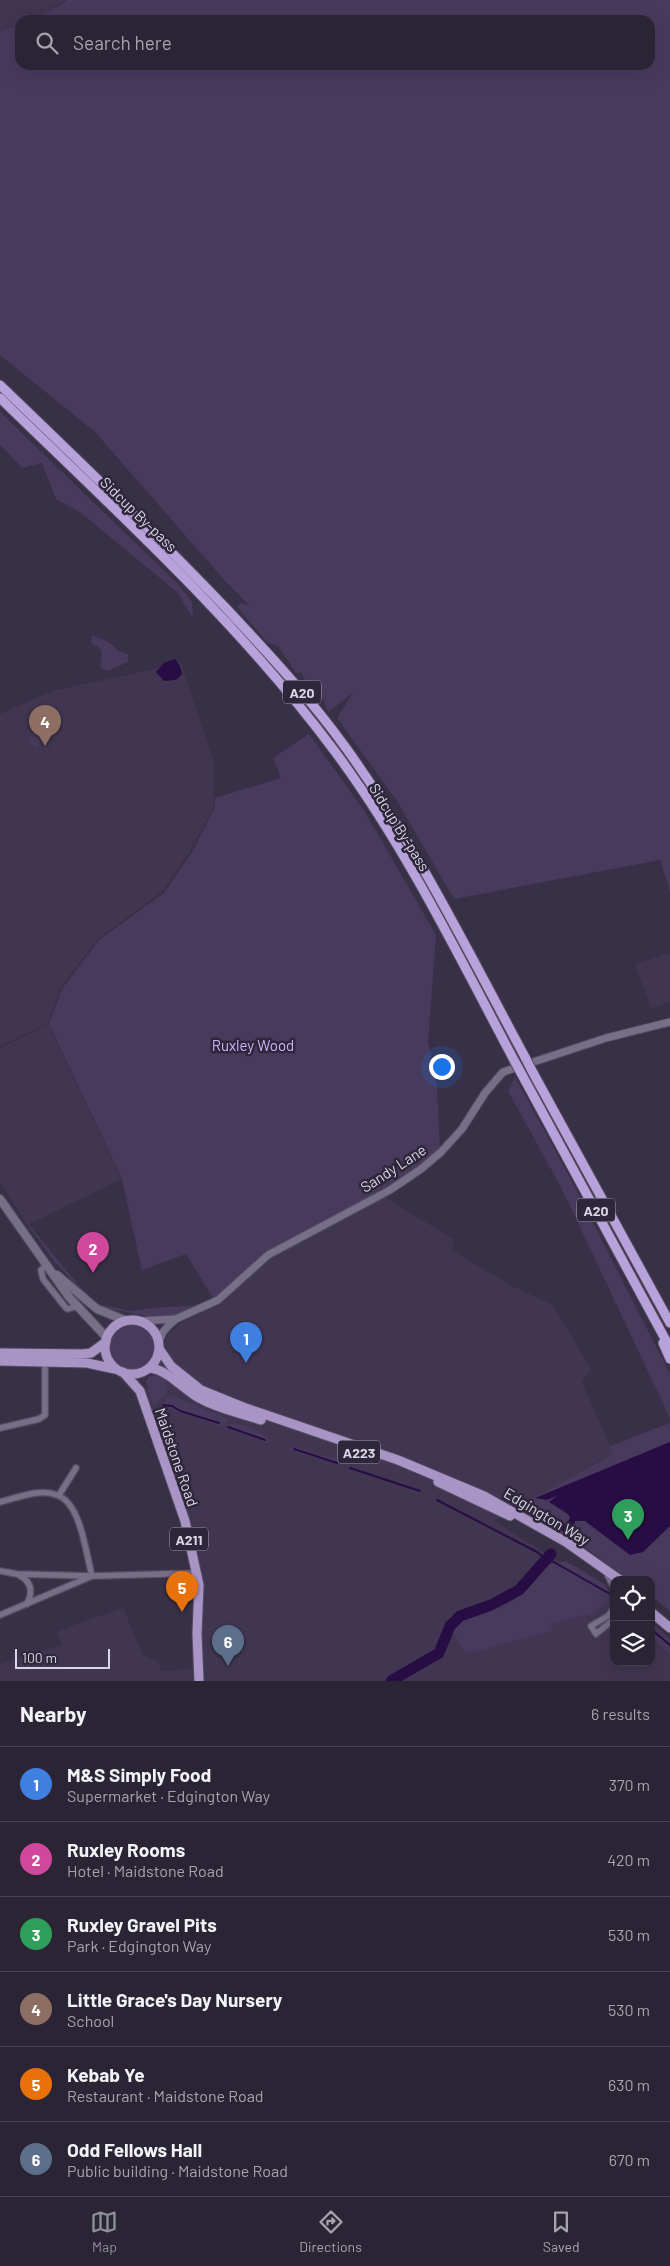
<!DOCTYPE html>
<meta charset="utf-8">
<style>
body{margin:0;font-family:Barlow,sans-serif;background:#363040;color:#f1f3f6}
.controls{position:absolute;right:15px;bottom:15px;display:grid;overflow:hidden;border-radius:10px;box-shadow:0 5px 20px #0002}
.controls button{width:45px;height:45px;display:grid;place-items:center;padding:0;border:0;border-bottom:1px solid #46414f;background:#2a2434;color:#f1f3f6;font:25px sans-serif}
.scale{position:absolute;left:15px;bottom:12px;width:95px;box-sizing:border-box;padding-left:5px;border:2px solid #dbd6e5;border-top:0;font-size:14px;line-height:18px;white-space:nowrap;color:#dbd6e5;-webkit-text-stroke:4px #2e263b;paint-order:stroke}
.you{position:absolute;left:441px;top:1066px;width:18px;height:18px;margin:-12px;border:4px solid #fff;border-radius:50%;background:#1a73e8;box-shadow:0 0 0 8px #1a73e833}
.badge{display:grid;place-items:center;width:32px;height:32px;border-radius:50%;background:#8c9099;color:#fff;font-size:16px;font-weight:700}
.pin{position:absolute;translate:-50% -41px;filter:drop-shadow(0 1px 2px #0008)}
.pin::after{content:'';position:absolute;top:26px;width:18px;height:15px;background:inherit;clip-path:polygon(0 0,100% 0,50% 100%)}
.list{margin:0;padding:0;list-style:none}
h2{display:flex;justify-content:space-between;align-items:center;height:65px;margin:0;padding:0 20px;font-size:21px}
h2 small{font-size:16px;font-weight:400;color:#a5a4ac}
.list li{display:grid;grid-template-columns:32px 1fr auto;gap:15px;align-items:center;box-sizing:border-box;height:75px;padding:0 20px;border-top:1px solid #46414f}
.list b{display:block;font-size:19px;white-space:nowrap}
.list p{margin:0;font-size:16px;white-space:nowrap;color:#a5a4ac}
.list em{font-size:16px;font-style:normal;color:#a5a4ac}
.icon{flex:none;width:28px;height:28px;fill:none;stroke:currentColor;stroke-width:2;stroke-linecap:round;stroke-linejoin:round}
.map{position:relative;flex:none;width:670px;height:1681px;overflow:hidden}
.search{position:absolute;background:#2a2434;box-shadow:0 5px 20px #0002;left:15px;right:15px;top:15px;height:55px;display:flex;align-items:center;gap:12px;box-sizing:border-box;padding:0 18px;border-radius:15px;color:#a5a4ac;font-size:19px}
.sheet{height:515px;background:#2a2434}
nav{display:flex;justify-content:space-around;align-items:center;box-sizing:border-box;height:70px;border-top:1px solid #46414f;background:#2a2434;font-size:14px;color:#a5a4ac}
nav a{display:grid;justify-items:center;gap:2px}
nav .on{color:#8c9099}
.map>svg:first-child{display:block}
.built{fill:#413652}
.green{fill:#483a5d}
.water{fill:#280c44}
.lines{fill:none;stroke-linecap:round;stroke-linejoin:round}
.stream{stroke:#280c44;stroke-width:2}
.river{stroke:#280c44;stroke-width:11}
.minor-casing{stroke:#544c60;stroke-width:8}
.tertiary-casing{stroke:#544c60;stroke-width:9}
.secondary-casing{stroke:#544c60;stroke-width:10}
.primary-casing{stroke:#544c60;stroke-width:11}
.trunk-casing{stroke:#544c60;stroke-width:11}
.minor{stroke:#776e88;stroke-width:5.5}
.tertiary{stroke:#776e88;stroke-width:7}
.secondary{stroke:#776e88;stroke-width:8}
.primary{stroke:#a895c6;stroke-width:9}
.trunk{stroke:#b8a2db;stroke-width:9}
.trunk-bridge-casing{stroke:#544c60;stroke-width:11;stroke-linecap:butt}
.trunk-bridge{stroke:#b8a2db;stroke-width:9}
.labels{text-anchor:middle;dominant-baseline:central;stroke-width:5;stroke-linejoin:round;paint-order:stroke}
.shield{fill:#2e263b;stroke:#a7a1b2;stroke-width:1}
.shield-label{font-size:14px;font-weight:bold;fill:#dbd6e5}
.street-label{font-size:15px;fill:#dbd6e5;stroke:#2e263b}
.park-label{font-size:15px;fill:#ceb3fa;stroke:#2e263b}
</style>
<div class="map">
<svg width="670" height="1681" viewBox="0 0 670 1681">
<rect width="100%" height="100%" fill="#383046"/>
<g class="built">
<polygon points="0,0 66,0 45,13 28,20 20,20 20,23 0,32"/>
<polygon points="181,663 213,759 214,806 191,849 163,891 98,939 60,988 48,1023 0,1046 0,714 53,691"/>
<polygon points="670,953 670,1002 651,1009 635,964"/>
<polygon points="48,1024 121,1179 28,1225 0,1183 0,1048"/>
<polygon points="385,1197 454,1240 451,1250 514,1287 553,1305 592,1370 585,1376 582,1382 613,1453 494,1521 587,1579 614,1603 614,1662 651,1662 651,1637 670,1654 670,1681 0,1681 0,1664 62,1645 57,1631 123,1608 143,1656 158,1661 161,1671 199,1668 203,1579 145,1394 167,1336 181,1323 216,1305 220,1298 257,1264 335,1219"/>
</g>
<g class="green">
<polygon points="67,0 670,0 670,891 660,860 454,899 397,801 337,718 353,693 328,712 323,698 309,688 301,672 296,673 278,646 268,643 237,607 241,603 250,606 226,582 95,432 0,355 0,32 20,24 20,65 650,65 650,20 29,20 60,6"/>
<polygon points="0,412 180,586 192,602 193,618 177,592 81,513 56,499 42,463 22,468 0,444"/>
<path d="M92,635C98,638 107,640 111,644C117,649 119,653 128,654V662L107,671L101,668C100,654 107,651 91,643Z"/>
<polygon points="38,729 44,736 47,734 49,736 35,747 30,742 30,736"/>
<polygon points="309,734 365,812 436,935 428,1041 437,1087 440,1151 389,1189 280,1247 219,1296 213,1298 186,1254 142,1270 122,1179 49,1024 62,989 99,940 164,893 193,851 215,807 215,798 281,778 273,758"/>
<polygon points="515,1077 571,1180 670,1374 670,1418 562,1189 508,1091"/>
<polygon points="17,1210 80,1287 98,1304 130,1311 163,1307 197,1306 179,1314 157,1318 110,1309 97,1304 83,1292 54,1261"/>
<circle cx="132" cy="1347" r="23"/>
<polygon points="158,1375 165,1379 168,1391 154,1406 146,1382 149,1376"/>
<polygon points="170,1396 172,1396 230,1420 219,1426 164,1407 159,1413 163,1427 161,1427 156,1410"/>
<polygon points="670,1423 670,1611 651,1596 651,1580 629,1580 587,1549 520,1510 528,1501 613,1454 610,1446"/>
<path d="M231,1424C243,1423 257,1431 267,1437L269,1443L224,1428Z"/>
<polygon points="293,1447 339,1460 339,1465 286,1449"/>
<path d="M566,1561L606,1585L609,1595L607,1604L591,1614L551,1623L552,1631L466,1654L452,1630C462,1615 473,1616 489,1611C516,1602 531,1591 545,1566Z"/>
<polygon points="651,1622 670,1639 670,1654 651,1637"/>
</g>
<g class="water">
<polygon points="175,659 180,666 182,674 176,680 164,681 156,672 164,663"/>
<polygon points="670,1442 670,1526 643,1552 630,1555 585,1521 575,1521 572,1533 567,1533 562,1531 561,1526 567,1523 570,1518 568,1514 549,1502 558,1495 547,1500 535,1498"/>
</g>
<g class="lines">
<g class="stream">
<polyline points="163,1405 172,1406 180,1411 219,1423"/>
<polyline points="228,1427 265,1440"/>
<polyline points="294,1449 337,1463"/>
<polyline points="350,1468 420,1491"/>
<polyline points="437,1500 537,1552 543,1557 544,1563 552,1561 610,1594"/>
<polyline points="651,1629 670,1645"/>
</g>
<polyline class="river" points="391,1681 439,1653 450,1626 460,1616 491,1605 519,1590 551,1554"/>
<defs>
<g id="minor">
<polyline points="47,1265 41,1270 43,1279 66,1308 68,1309 77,1306"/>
<polyline points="0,1428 39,1419 45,1415 45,1369"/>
<polyline points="59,1495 76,1468"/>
<path d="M0,1502C17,1498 39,1488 57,1495C81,1503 86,1554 92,1576L17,1574L0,1571"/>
<path d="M19,1575C32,1582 33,1592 27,1604"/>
<polyline points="608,1576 614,1588"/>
<polyline points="614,1608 608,1616 591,1626 596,1634 614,1619"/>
<polyline points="0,1615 92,1576 197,1573"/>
</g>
<g id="tertiary">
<polyline points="140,1321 176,1319"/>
<polyline points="159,1341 163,1332 169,1325 176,1319 218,1300 268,1255 390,1190 421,1169 441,1152 462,1129 485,1093 503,1072 606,1038 670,1022"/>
</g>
<g id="secondary">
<polyline points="0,1199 69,1297 107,1338"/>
<polyline points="57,1275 97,1309 127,1321"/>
</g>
<g id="primary">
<circle cx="132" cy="1347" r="27"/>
<polyline points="160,1350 171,1366 201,1390 243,1407 398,1460 484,1496 566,1542 620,1580"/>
<polyline points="0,1353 82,1354 91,1353 106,1342"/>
<polyline points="0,1361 87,1363 115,1369"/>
<path d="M150,1368C168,1370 183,1389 199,1398C219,1409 240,1413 261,1420"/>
<polyline points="123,1372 140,1391 185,1521 199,1585 197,1634 199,1681"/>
<polyline points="438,1482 510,1516"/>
<polyline points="651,1612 670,1628"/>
</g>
<g id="trunk">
<path d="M0,385C76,458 152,531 225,607C267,652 310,698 346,748C416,845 469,953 526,1059"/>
<path d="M0,398C116,511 239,622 336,753C407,849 459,957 515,1062"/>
<polyline points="531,1069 670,1323"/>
<polyline points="521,1073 670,1348"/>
<polyline points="663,1343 670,1359"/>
</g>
</defs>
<use href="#minor" class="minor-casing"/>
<use href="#tertiary" class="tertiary-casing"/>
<use href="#secondary" class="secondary-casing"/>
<use href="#primary" class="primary-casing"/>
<use href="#trunk" class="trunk-casing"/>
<use href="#minor" class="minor"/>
<use href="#tertiary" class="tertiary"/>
<use href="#secondary" class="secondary"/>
<use href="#primary" class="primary"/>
<use href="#trunk" class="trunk"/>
<defs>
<g id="trunk-bridge">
<polyline points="526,1059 531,1069"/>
<polyline points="515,1062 521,1073"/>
</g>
</defs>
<use href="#trunk-bridge" class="trunk-bridge-casing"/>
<use href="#trunk-bridge" class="trunk-bridge"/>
</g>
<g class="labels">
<g class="shield">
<rect x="283" y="680.5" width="38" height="23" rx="4"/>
<rect x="577" y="1198.5" width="38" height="23" rx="4"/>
<rect x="338" y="1440.5" width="42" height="23" rx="4"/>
<rect x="170" y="1527.5" width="38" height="23" rx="4"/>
</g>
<g class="shield-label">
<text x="302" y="692">A20</text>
<text x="596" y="1210">A20</text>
<text x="359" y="1452">A223</text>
<text x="189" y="1539">A211</text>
</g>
<g class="street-label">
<text transform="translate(139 514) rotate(44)">Sidcup By-pass</text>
<text transform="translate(400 827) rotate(58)">Sidcup By-pass</text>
<text transform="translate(393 1168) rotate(-33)">Sandy Lane</text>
<text transform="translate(177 1457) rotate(71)">Maidstone Road</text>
<text transform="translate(547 1516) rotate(31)">Edgington Way</text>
</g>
<g class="park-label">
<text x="253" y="1045">Ruxley Wood</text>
</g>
</g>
</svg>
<div class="controls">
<button><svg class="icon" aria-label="locate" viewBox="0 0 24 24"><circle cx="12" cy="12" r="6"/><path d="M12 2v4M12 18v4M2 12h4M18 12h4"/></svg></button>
<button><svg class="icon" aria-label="layers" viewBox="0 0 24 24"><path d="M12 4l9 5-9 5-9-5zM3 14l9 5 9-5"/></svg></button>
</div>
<div class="scale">100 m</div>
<div class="you"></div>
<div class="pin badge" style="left:246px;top:1363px;background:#3f7fe0">1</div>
<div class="pin badge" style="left:93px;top:1273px;background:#d1479c">2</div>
<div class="pin badge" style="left:628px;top:1540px;background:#2e9e5b">3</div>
<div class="pin badge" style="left:45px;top:746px;background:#8d6e63">4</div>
<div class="pin badge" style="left:182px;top:1612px;background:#e8710a">5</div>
<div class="pin badge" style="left:228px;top:1666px;background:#5c6f8a">6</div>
<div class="search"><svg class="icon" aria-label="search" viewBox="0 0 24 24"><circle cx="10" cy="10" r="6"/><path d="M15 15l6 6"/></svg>Search here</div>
</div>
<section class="sheet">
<h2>Nearby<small>6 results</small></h2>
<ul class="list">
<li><span class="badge" style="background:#3f7fe0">1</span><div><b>M&amp;S Simply Food</b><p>Supermarket · Edgington Way</p></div><em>370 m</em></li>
<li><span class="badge" style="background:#d1479c">2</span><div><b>Ruxley Rooms</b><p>Hotel · Maidstone Road</p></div><em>420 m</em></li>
<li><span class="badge" style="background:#2e9e5b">3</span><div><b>Ruxley Gravel Pits</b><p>Park · Edgington Way</p></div><em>530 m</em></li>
<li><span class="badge" style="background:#8d6e63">4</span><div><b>Little Grace's Day Nursery</b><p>School</p></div><em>530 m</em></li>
<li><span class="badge" style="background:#e8710a">5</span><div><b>Kebab Ye</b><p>Restaurant · Maidstone Road</p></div><em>630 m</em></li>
<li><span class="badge" style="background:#5c6f8a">6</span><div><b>Odd Fellows Hall</b><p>Public building · Maidstone Road</p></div><em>670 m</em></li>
</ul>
</section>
<nav>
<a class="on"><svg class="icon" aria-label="map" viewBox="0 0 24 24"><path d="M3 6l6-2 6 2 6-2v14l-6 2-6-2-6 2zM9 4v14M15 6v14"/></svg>Map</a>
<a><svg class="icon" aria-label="directions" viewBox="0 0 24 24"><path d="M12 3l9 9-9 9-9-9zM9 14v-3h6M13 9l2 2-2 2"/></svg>Directions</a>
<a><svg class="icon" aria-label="saved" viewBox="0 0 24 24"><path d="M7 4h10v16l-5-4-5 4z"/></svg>Saved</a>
</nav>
